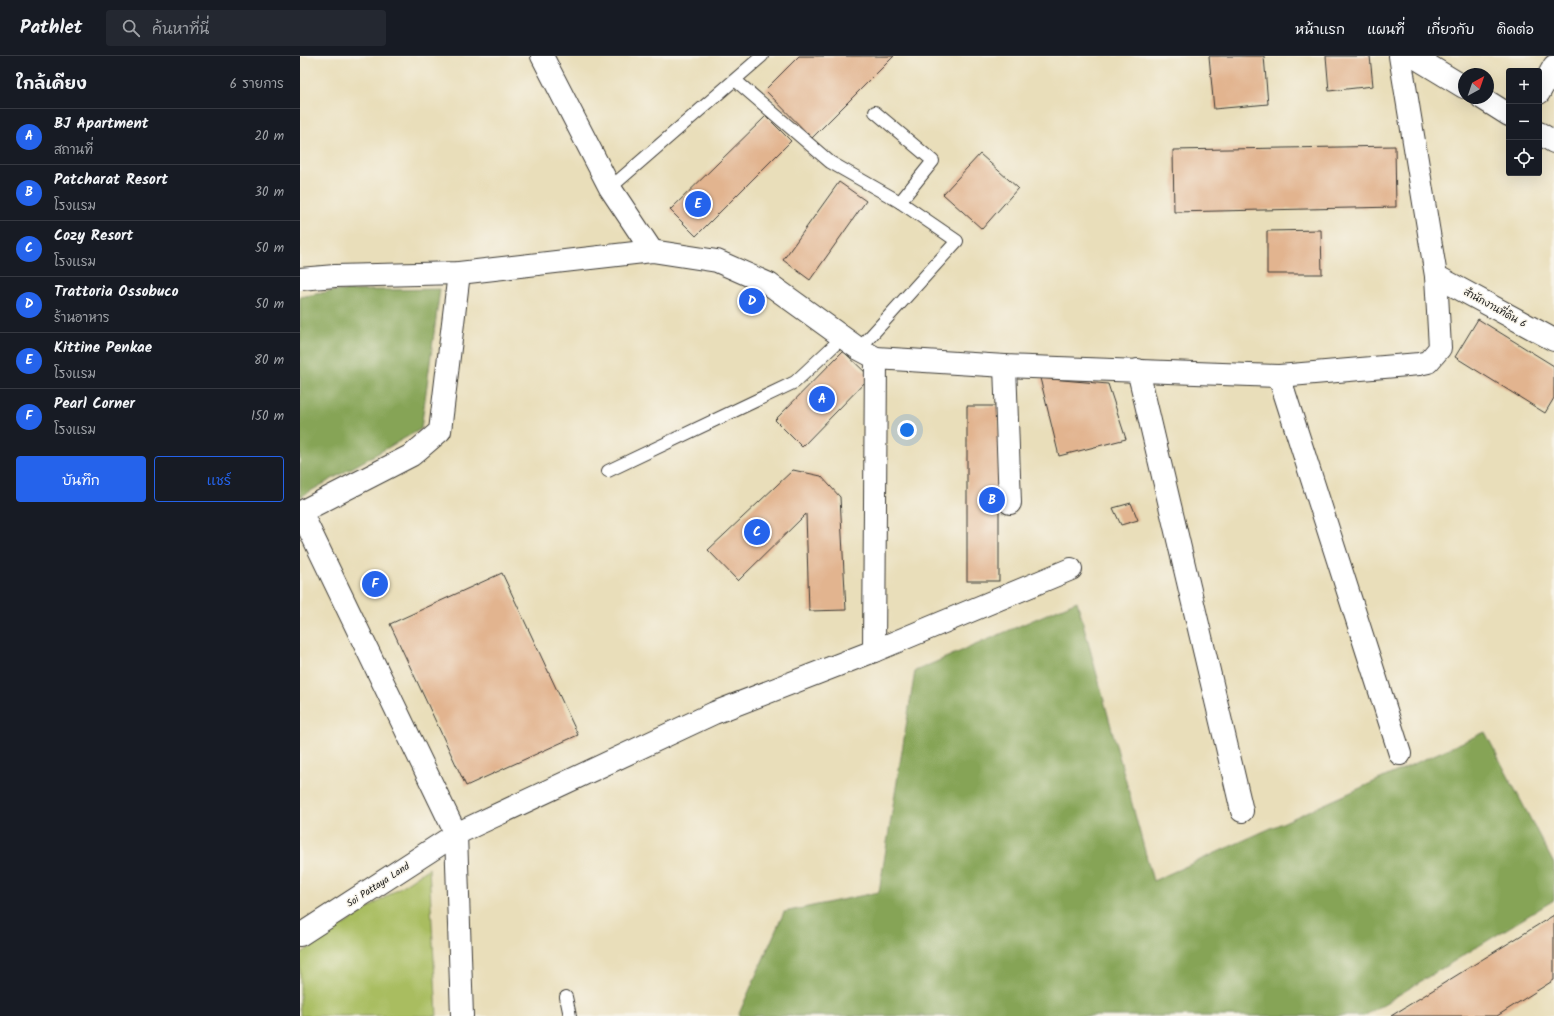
<!DOCTYPE html>
<html lang="th">
<meta charset="utf-8">
<style>
body{margin:0;font-family:Kalam,"Playpen Sans Thai",sans-serif;background:#242831;color:#f1f3f6}
.controls{position:absolute;right:12px;top:12px;display:grid;overflow:hidden;border-radius:4px;box-shadow:0 4px 16px #0002}
.controls button{width:36px;height:36px;display:grid;place-items:center;padding:0;border:0;border-bottom:1px solid #363941;background:#171b24;color:#f1f3f6;font:20px sans-serif}
.compass{position:absolute;left:1158px;top:12px;width:36px;height:36px;border-radius:50%;background:#171b24;box-shadow:0 4px 16px #0002;rotate:40deg}
.you{position:absolute;left:607px;top:374px;width:14px;height:14px;margin:-10px;border:3px solid #fff;border-radius:50%;background:#1a73e8;box-shadow:0 0 0 6px #1a73e833}
.badge{display:grid;place-items:center;width:26px;height:26px;border-radius:50%;background:#2563eb;color:#fff;font-size:13px;font-weight:700}
.pin{position:absolute;translate:-50% -50%;border:2px solid #fff;box-shadow:0 1px 4px #0006}
.list{margin:0;padding:0;list-style:none}
h2{display:flex;justify-content:space-between;align-items:center;height:52px;margin:0;padding:0 16px;font-size:17px}
h2 small{font-size:13px;font-weight:400;color:#9ea1a6}
.list li{display:grid;grid-template-columns:26px 1fr auto;gap:12px;align-items:center;box-sizing:border-box;height:56px;padding:0 16px;border-top:1px solid #363941}
.list b{display:block;font-size:15px;white-space:nowrap}
.list p{margin:0;font-size:13px;white-space:nowrap;color:#9ea1a6}
.list em{font-size:13px;font-style:normal;color:#9ea1a6}
.actions{display:flex;gap:8px;padding:12px 16px}
.actions a{flex:1;padding:9px 0;border:1px solid #2563eb;border-radius:4px;text-align:center;font-size:14px;color:#2563eb}
.actions .main{background:#2563eb;color:#fff}
.icon{flex:none;width:22px;height:22px;fill:none;stroke:currentColor;stroke-width:2;stroke-linecap:round;stroke-linejoin:round}
.map{position:relative;flex:none;width:1254px;height:960px;overflow:hidden}
header{display:flex;align-items:center;gap:24px;box-sizing:border-box;height:56px;padding:0 20px;background:#171b24;border-bottom:1px solid #363941}
header strong{font-size:19px}
nav{display:flex;gap:22px;margin-inline-start:auto;font-size:14px}
.search{width:280px;height:36px;background:#242831;display:flex;align-items:center;gap:10px;box-sizing:border-box;padding:0 14px;border-radius:4px;color:#9ea1a6;font-size:15px}
main{display:flex}
aside{flex:1;background:#171b24}
.map>svg:first-child{display:block}
.green{fill:#a9bd61;stroke:#626c3e}
.forest{fill:#86a457;stroke:#51603a}
.building{fill:#e2b48f}
.lines{fill:none;stroke-linecap:round;stroke-linejoin:round}
.service-casing{stroke:#3b3934;stroke-width:14}
.minor-casing{stroke:#3b3934;stroke-width:24}
.service{stroke:#fff;stroke-width:12}
.minor{stroke:#fff;stroke-width:22}
.labels{text-anchor:middle;dominant-baseline:central;stroke-width:3;stroke-linejoin:round;paint-order:stroke}
.street-label{font-size:10px;fill:#1c1c1c;stroke:#f7f3e8}
</style>
<header>
<strong>Pathlet</strong>
<div class="search"><svg class="icon" aria-label="search" viewBox="0 0 24 24"><circle cx="10" cy="10" r="6"/><path d="M15 15l6 6"/></svg>ค้นหาที่นี่</div>
<nav><a>หน้าแรก</a><a>แผนที่</a><a>เกี่ยวกับ</a><a>ติดต่อ</a></nav>
</header>
<main>
<aside>
<h2>ใกล้เคียง<small>6 รายการ</small></h2>
<ul class="list">
<li><span class="badge">A</span><div><b>BJ Apartment</b><p>สถานที่</p></div><em>20 m</em></li>
<li><span class="badge">B</span><div><b>Patcharat Resort</b><p>โรงแรม</p></div><em>30 m</em></li>
<li><span class="badge">C</span><div><b>Cozy Resort</b><p>โรงแรม</p></div><em>50 m</em></li>
<li><span class="badge">D</span><div><b>Trattoria Ossobuco</b><p>ร้านอาหาร</p></div><em>50 m</em></li>
<li><span class="badge">E</span><div><b>Kittine Penkae</b><p>โรงแรม</p></div><em>80 m</em></li>
<li><span class="badge">F</span><div><b>Pearl Corner</b><p>โรงแรม</p></div><em>150 m</em></li>
</ul>
<div class="actions"><a class="main">บันทึก</a><a>แชร์</a></div>
</aside>
<div class="map">
<svg width="1254" height="960" viewBox="0 0 1254 960">
<rect width="100%" height="100%" fill="#f7f3e8"/>
<filter id="ink" filterUnits="userSpaceOnUse"><feTurbulence type="fractalNoise" baseFrequency=".025" numOctaves="2"/><feDisplacementMap in="SourceGraphic" scale="8" xChannelSelector="R" yChannelSelector="G"/><feConvolveMatrix kernelMatrix="1 2 1 2 8 2 1 2 1" color-interpolation-filters="sRGB"/></filter>
<filter id="wash" filterUnits="userSpaceOnUse"><feTurbulence type="fractalNoise" baseFrequency=".012" numOctaves="4" result="noise"/><feDisplacementMap in="SourceGraphic" scale="16" xChannelSelector="R" yChannelSelector="G"/><feGaussianBlur stdDeviation="0.9" result="paint"/><feColorMatrix in="noise" values="0 0 0 0 0 0 0 0 0 0 0 0 0 0 0 0 0 1.4 0 .05"/><feComposite in="paint" operator="in"/></filter>
<g filter="url(#wash)">
<rect width="100%" height="100%" fill="#e9deba"/>
<polygon class="green" points="129,812 137,960 0,960 0,898"/>
<g class="forest">
<polygon points="140,233 121,373 0,441 0,241 32,235"/>
<polygon points="777,545 853,825 1185,676 1254,808 1254,844 1064,960 438,960 484,856 579,836 615,615"/>
</g>
<g id="blocks">
<g class="building">
<polygon points="499,0 594,0 512,82 465,34"/>
<polygon points="909,0 964,0 968,48 914,53"/>
<polygon points="1026,0 1070,0 1073,30 1029,35"/>
<polygon points="466,60 491,85 396,180 370,154"/>
<polygon points="1095,90 1096,151 874,156 873,94"/>
<polygon points="680,98 718,132 682,173 643,138"/>
<polygon points="539,126 566,145 510,224 483,204"/>
<polygon points="1021,174 1022,218 967,218 967,175"/>
<polygon points="1178,263 1254,310 1254,342 1245,357 1155,301"/>
<polygon points="543,295 570,321 502,391 475,364"/>
<polygon points="740,322 808,328 826,383 759,400"/>
<rect x="667" y="350" width="32" height="175"/>
<polygon points="493,414 521,420 540,441 546,554 509,555 506,458 438,525 408,494"/>
<polygon points="831,447 838,464 821,469 813,452"/>
<polygon points="202,517 278,679 166,730 90,568"/>
<polygon points="1254,859 1254,924 1197,960 1091,960"/>
</g>
</g>
</g>
<g filter="url(#ink)">
<use href="#blocks" fill-opacity="0" stroke="#3b3934" stroke-width="1"/>
<g class="lines">
<defs>
<g id="service">
<polyline points="435,24 530,106 600,146 657,185 559,293"/>
<polyline points="575,56 633,105 600,146"/>
<polyline points="310,132 462,0"/>
<polyline points="308,415 495,326 543,281"/>
<polyline points="266,941 270,960"/>
</g>
<g id="minor">
<polyline points="242,0 310,132 352,195"/>
<polyline points="1113,0 1164,31"/>
<polyline points="1239,37 1254,10"/>
<polyline points="1182,42 1209,59"/>
<polyline points="1239,77 1254,86"/>
<polyline points="159,217 140,375 112,399 1,456 156,778 162,960"/>
<polyline points="1136,220 1254,284"/>
<polyline points="0,223 35,220 159,217 352,195 417,205 469,228 559,293 576,302 705,310 979,320 1119,308 1128,306 1140,292 1136,220 1100,0"/>
<polyline points="705,310 710,447"/>
<polyline points="838,314 942,755"/>
<polyline points="979,320 1100,698"/>
<polyline points="574,595 576,302"/>
<polyline points="0,879 156,778 414,657 574,595 771,513"/>
</g>
</defs>
<use href="#service" class="service-casing"/>
<use href="#minor" class="minor-casing"/>
<use href="#service" class="service"/>
<use href="#minor" class="minor"/>
</g>
</g>
<g class="labels">
<g class="street-label">
<text transform="translate(1195 252) rotate(29)">สำนักงานที่ดิน 6</text>
<text transform="translate(78 829) rotate(-33)">Soi Pattaya Land</text>
</g>
</g>
</svg>
<div class="controls">
<button>+</button>
<button>−</button>
<button><svg class="icon" aria-label="locate" viewBox="0 0 24 24"><circle cx="12" cy="12" r="6"/><path d="M12 2v4M12 18v4M2 12h4M18 12h4"/></svg></button>
</div>
<svg class="compass" viewBox="-18 -18 36 36"><path d="M0-13l5 13h-10z" fill="#e53935"/><path d="M0 13l5-13h-10z" fill="#9ea1a6"/></svg>
<div class="you"></div>
<div class="pin badge" style="left:522px;top:343px">A</div>
<div class="pin badge" style="left:692px;top:444px">B</div>
<div class="pin badge" style="left:457px;top:476px">C</div>
<div class="pin badge" style="left:452px;top:245px">D</div>
<div class="pin badge" style="left:398px;top:148px">E</div>
<div class="pin badge" style="left:75px;top:528px">F</div>
</div>
</main>
